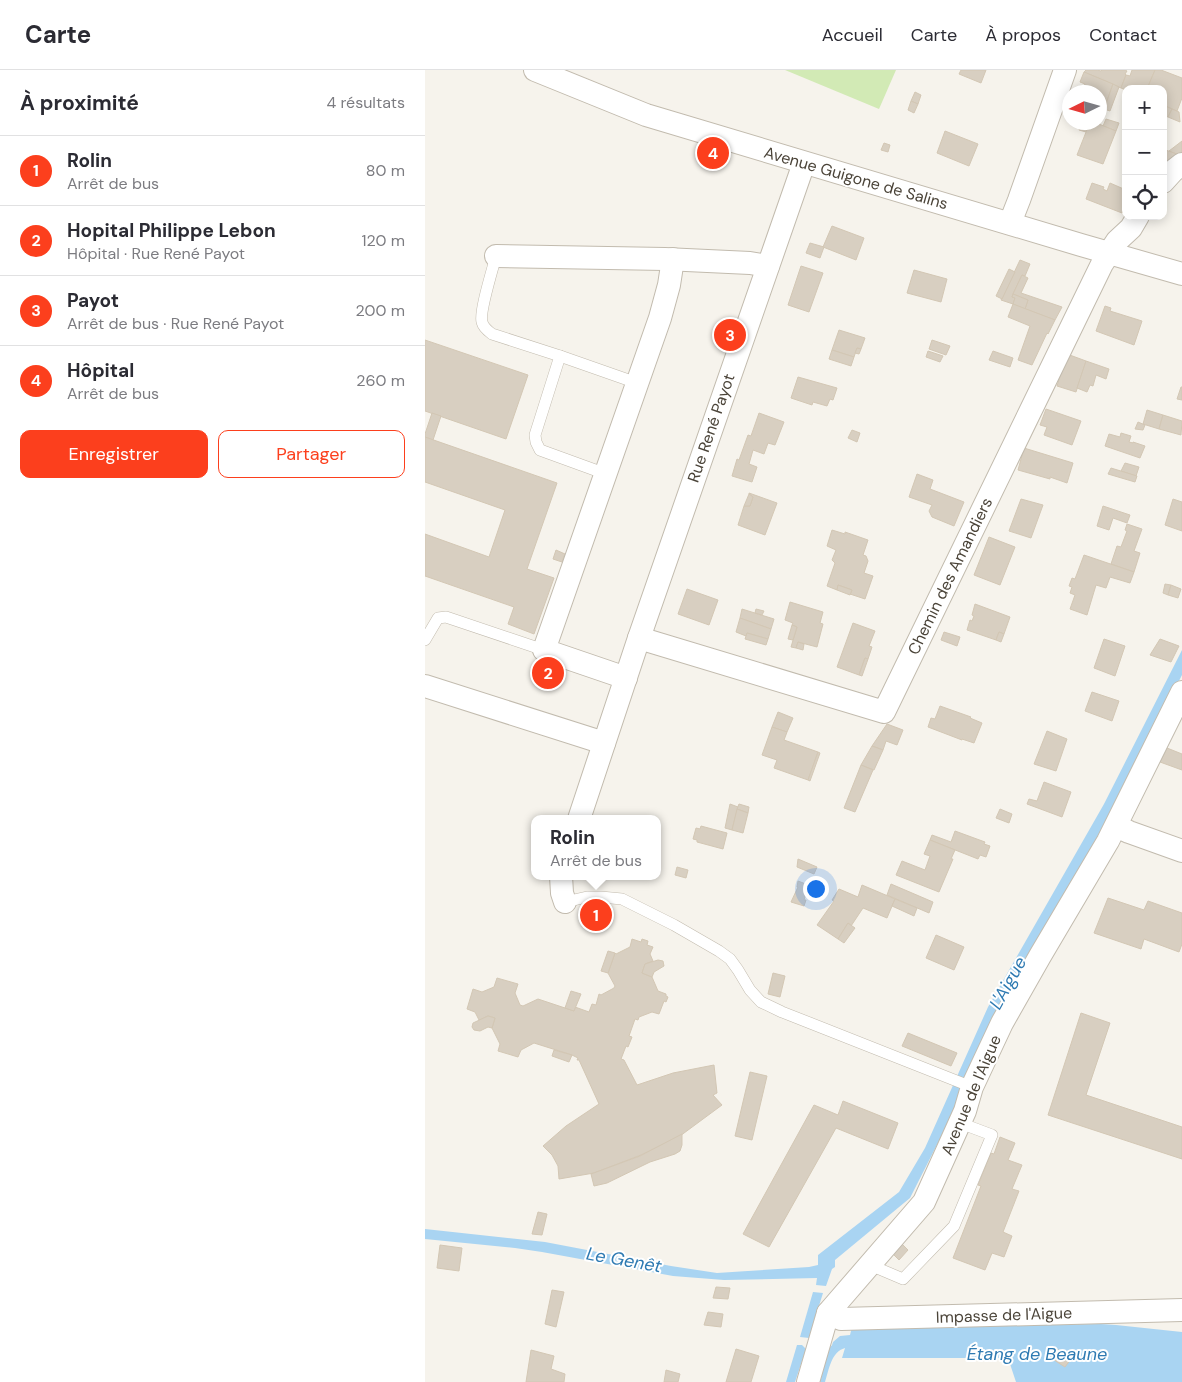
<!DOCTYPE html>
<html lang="fr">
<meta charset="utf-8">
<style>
body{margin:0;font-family:"DM Sans",sans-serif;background:#f2f2f3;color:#2b2b33}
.controls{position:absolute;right:15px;top:15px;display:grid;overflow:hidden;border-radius:10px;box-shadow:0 2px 12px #0003}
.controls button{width:45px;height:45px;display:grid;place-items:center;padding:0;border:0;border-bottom:1px solid #e1e1e2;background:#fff;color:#2b2b33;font:25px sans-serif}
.compass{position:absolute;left:637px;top:15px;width:45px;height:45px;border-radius:50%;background:#fff;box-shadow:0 2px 12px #0003;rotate:265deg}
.you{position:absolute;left:390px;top:818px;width:18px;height:18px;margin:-12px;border:4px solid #fff;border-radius:50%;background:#1a73e8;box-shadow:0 0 0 8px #1a73e833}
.badge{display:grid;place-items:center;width:32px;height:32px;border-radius:50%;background:#fc3f1d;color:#fff;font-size:16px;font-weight:700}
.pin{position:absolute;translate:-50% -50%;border:2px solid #fff;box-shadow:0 1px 5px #0006}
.popup{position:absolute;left:106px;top:745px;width:130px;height:65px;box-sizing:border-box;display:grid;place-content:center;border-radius:10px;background:#fff;filter:drop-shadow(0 1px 4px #0005);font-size:16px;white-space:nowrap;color:#7c7c81}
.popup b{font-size:19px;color:#2b2b33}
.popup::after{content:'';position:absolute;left:50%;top:100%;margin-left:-10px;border:10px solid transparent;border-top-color:#fff}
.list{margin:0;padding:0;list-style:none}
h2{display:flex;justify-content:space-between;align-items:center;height:65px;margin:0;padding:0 20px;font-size:21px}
h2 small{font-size:16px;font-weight:400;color:#7c7c81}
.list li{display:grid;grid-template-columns:32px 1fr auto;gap:15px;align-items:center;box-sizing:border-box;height:70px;padding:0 20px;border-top:1px solid #e1e1e2}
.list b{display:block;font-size:19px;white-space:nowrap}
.list p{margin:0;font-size:16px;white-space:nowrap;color:#7c7c81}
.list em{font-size:16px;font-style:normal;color:#7c7c81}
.actions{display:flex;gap:10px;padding:15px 20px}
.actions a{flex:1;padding:11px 0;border:1px solid #fc3f1d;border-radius:10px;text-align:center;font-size:18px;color:#fc3f1d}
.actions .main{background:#fc3f1d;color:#fff}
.icon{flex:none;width:28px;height:28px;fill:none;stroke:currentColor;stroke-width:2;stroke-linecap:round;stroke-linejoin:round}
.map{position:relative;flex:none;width:757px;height:1312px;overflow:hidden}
header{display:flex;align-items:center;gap:30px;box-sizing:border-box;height:70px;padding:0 25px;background:#fff;border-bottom:1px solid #e1e1e2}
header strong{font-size:24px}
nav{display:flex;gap:28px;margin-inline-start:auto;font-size:18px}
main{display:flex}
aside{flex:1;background:#fff}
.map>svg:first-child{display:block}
.green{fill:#d2eab5}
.water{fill:#a9d4f2}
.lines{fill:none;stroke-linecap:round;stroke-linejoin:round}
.stream{stroke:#a9d4f2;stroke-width:5.5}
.building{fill:#d8cfc1;stroke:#d3c7b4}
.service-casing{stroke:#c2bbae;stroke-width:12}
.minor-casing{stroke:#c2bbae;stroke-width:24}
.service{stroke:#fff;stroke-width:11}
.minor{stroke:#fff;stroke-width:22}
.labels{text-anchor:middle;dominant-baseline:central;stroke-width:4;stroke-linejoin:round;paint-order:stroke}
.street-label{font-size:16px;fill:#4b4439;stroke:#fff}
.water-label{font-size:18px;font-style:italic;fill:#2e7ab2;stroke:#fff}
</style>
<header>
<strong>Carte</strong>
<nav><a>Accueil</a><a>Carte</a><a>À propos</a><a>Contact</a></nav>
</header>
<main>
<aside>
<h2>À proximité<small>4 résultats</small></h2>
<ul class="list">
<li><span class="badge">1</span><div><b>Rolin</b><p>Arrêt de bus</p></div><em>80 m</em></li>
<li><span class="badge">2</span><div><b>Hopital Philippe Lebon</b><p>Hôpital · Rue René Payot</p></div><em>120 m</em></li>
<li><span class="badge">3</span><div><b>Payot</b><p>Arrêt de bus · Rue René Payot</p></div><em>200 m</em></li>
<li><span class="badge">4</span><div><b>Hôpital</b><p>Arrêt de bus</p></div><em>260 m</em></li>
</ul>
<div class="actions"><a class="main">Enregistrer</a><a>Partager</a></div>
</aside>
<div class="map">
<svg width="757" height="1312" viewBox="0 0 757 1312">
<rect width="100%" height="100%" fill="#f6f3ec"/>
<polygon class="green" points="360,0 471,0 454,39"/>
<g class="water">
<polygon points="757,580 757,605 691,734 522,1055 485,1128 410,1190 410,1197 407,1199 401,1216 391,1215 392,1208 299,1210 248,1206 117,1182 90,1178 0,1169 0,1159 120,1172 246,1196 292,1203 384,1197 393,1195 393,1185 474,1122 500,1078 563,937 679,734"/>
<polygon points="388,1222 398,1223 384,1268 375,1267"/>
<path d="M676,1254L691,1255L757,1262V1312H591L583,1288H417L420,1278C406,1282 404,1300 400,1312H395L408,1272L415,1266L425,1265L427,1257Z"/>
<polygon points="372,1275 377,1275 381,1279 370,1312 361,1312"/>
</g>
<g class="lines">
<polyline class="stream" points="396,1305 404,1281 411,1276"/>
</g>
<g class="building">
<polygon points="536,0 561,0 556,13 534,4"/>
<polygon points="661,0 672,0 676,1 677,0 700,0 702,1 700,4 701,5 696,18 659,2"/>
<polygon points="707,0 730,0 722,19 701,20 696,18 701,5 705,6"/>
<polygon points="730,0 736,0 757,8 757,28 752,41 738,35 738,19 722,19"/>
<polygon points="659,2 688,14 679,40 674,38 674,22 668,22 658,19 660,14 655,12"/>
<polygon points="688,14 694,17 685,41 679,39"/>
<polygon points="490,22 496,25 493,34 486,31"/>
<polygon points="486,31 493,34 489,43 483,40"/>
<polygon points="738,35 747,39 743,47 738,45"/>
<polygon points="747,39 754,42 755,52 743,47"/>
<polygon points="681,49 694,53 691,61 678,56"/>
<polygon points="657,52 665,52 661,62 654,60"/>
<polygon points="665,52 669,52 691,61 678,94 652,85"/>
<polygon points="520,61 553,74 544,96 512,83"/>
<polygon points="757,71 757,86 744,81"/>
<polygon points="459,73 465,75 463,82 456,80"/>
<polygon points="738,79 757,86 738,98"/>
<polygon points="667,113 679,117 678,119 682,121 685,113 701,120 701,134 697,143 661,129"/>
<polygon points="407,156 439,168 431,190 398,177"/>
<polygon points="385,173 399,177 395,188 381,183"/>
<polygon points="595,190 605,194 600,206 597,205 588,224 587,227 590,228 588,234 576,230"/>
<polygon points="376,196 398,203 384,242 363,235"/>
<polygon points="584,199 590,202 577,229 571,226"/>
<polygon points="489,200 522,209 516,232 482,223"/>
<polygon points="597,205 603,208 596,223 637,237 630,250 600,239 603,230 588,224"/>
<polygon points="588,224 603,230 600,239 588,234 590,228 587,227"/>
<polygon points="588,234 630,250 623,264 622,263 607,295 593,290 605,256 583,247"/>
<polygon points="680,236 686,238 685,241 717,251 709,275 671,261"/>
<polygon points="414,260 440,268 436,279 432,278 429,287 407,280"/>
<polygon points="0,270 103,305 81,369 0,341"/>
<polygon points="507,270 525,276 521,285 504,279"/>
<polygon points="432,278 436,279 434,284 430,283"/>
<polygon points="407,280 429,287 426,296 404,289"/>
<polygon points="503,281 518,286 515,292 501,287"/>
<polygon points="568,281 588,288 585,297 564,290"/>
<polygon points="642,284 661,291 651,322 632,316"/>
<polygon points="661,291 684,299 681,309 671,305 668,316 665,315 662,322 652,318"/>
<polygon points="373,307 412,318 408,330 405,329 402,336 388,332 387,335 366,328"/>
<polygon points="756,317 757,317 757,330 752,329"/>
<polygon points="621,339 656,351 647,375 619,365 622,357 615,355"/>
<polygon points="722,340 738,345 734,359 718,354"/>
<polygon points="7,343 16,346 8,370 0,367 0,364"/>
<polygon points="334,343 359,352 350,375 343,373 339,384 328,380 324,394 332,397 327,412 307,406 312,389 314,390 323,365 326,366"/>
<polygon points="738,345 757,351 756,365 734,359"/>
<polygon points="713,352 720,355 718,360 710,359"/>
<polygon points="427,360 435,363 432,372 423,368"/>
<polygon points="696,363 706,366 704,372 708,373 708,372 720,376 715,388 680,376 684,364 695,367"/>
<polygon points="0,367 132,413 102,499 129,508 109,564 83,554 89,537 0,506 0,464 64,487 80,440 0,412"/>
<polygon points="599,378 648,393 642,413 625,407 625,409 593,400"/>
<polygon points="700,393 714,397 711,406 696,401"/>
<polygon points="686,398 712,406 710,412 683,404"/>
<polygon points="492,404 508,410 505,419 539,432 529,456 507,447 504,441 507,435 484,427"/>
<polygon points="324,423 352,433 340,465 313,455 319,436 325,436 328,427 324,424"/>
<polygon points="324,424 328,427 325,436 319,436"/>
<polygon points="596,429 618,435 606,468 584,461"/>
<polygon points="748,429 757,432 757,461 740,455"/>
<polygon points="678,436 705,445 702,453 688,448 684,460 672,456"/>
<polygon points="702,454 717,459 709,481 715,483 709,502 686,494 692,476 696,477 702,461 700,460"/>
<polygon points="407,460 420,464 420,462 443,470 438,485 441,486 443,491 439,503 448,506 440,529 425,524 427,520 413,515 412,520 402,516 410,493 407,490 411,480 402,476"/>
<polygon points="564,467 590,477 575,515 549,505"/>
<polygon points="131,480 140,484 137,492 128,489"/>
<polygon points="659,485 709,502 705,513 685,507 681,518 671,515 662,545 645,539 650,525 645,523 647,517 644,516 647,508 650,509"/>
<polygon points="740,514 746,515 743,525 738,523"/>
<polygon points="413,515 427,520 425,525 412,520"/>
<polygon points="746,515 756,519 753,528 743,525"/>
<polygon points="262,519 293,530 284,555 253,544"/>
<polygon points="365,532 398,542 395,553 398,554 392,577 373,572 371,578 366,577 372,557 367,555 368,553 360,550"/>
<polygon points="550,534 585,547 579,564 574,562 571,570 542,560 545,550 547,551 549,546 547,545"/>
<polygon points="317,539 349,549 346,559 315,548"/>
<polygon points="331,539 339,541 337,545 330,543"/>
<polygon points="315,548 346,559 343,569 322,563 321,566 311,562"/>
<polygon points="428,553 450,561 444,576 447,577 443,589 440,588 434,605 412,597"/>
<polygon points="367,555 372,557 368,570 363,569"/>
<polygon points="519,562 535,567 532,576 516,570"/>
<polygon points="574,562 579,564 576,572 571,570"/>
<polygon points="322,563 343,569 341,575 320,569"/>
<polygon points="679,569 700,576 690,606 669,598"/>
<polygon points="735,569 754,576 746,592 725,585"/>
<polygon points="373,572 379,574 378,580 371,578"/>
<polygon points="440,588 443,589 437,606 434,605"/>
<polygon points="667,622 694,631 687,651 660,641"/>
<polygon points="515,636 546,647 545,648 557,653 549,673 537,669 537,670 503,657 506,648 510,649"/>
<polygon points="353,642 368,648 362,662 347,657"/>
<polygon points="462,654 478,660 472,675 461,671 458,680 447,676"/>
<polygon points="347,657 362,662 359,670 393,682 383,710 349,698 352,690 337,685"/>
<polygon points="622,661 642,669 631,701 609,694"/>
<polygon points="447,676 458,680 449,700 436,695"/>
<polygon points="742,678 757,684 757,700 735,692"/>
<polygon points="393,682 395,683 385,711 383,710"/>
<polygon points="436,695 448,700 430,742 419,738"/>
<polygon points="619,712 646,722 637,747 602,734 604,729 612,731"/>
<polygon points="305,734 313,737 307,760 300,758"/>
<polygon points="314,734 324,737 323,743 312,739"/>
<polygon points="312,739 323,743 318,763 307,760"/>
<polygon points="575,739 587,744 584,753 571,748"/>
<polygon points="276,756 302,763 298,779 272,772 272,770 268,769 271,758 275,759"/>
<polygon points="530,761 560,772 559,774 565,776 561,787 555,785 553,789 505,770 507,765 526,772"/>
<polygon points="505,770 530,780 526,789 528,789 514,822 471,805 477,791 500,800 505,786 499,784"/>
<polygon points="373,789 392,797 389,804 372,797"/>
<polygon points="252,797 263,800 261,808 250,805"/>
<polygon points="373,811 386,816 384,821 382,820 379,830 381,830 379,836 366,832 373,817 372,817"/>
<polygon points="466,814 508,832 504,843 462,825"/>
<polygon points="437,815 470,829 462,848 438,838 426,856 423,853 413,869 392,855 409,831 407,830 414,819 433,827"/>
<polygon points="683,828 719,840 723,831 757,843 757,874 754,882 719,869 716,879 669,863"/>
<polygon points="470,829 492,838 489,846 467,836"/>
<polygon points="423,853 430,858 419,873 413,869"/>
<polygon points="511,865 539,877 529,900 501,888"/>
<polygon points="207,869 216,872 217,869 223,871 222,875 228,877 225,884 228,891 220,894 217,903 227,907 233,921 241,924 241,926 243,927 241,932 239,931 234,944 227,942 214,947 213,950 210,949 204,966 207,967 203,977 201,976 196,989 199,990 212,1015 248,1003 289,995 292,1023 288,1025 297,1035 255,1066 216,1085 169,1103 134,1109 133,1096 127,1085 118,1076 141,1056 174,1034 154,990 152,990 153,988 147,985 109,973 96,980 93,987 73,981 75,974 67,958 70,948 63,946 54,950 50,942 42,939 48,919 57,922 69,917 72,908 93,914 90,923 95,935 98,936 113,929 149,941 150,937 164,942 167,934 171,935 174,924 176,925 189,918 190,916 183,903 190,883 191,884 205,877"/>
<polygon points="183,881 190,883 183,903 176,901"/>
<polygon points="233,890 238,891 239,896 229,902 227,907 217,903 220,894"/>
<polygon points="348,903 360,906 355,927 343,924"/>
<polygon points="146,921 156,924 149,941 140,938"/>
<polygon points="656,943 685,953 661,1025 757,1057 757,1089 623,1045"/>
<polygon points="63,946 70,948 67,958 63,957 55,961 49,960 47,957 48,953"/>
<polygon points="483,963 532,983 526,996 477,976"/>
<polygon points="129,980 147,985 144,992 127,986"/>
<polygon points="325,1002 342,1006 327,1070 310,1066"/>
<polygon points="418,1031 473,1053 463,1079 411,1058 344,1177 318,1164 389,1035 413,1045"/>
<polygon points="257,1064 257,1075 255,1081 250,1084 225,1092 182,1113 169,1116 166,1104 215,1086"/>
<polygon points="575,1067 590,1073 583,1090 597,1095 587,1119 594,1121 578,1162 587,1166 579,1187 567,1183 560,1200 528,1188 556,1116 553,1115 566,1083 569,1084"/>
<polygon points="113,1142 122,1144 117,1165 107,1164"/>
<polygon points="477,1174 483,1180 474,1190 467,1183"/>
<polygon points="15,1175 37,1178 34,1201 12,1198"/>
<polygon points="291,1217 305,1218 303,1229 288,1228"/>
<polygon points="127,1220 139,1222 131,1257 120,1254"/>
<polygon points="283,1242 298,1244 296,1257 279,1255"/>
<polygon points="311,1279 334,1286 326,1312 301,1312"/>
<polygon points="632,1279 646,1289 640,1297 626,1288"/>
<polygon points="106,1280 129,1286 126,1299 140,1304 139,1312 101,1312"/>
<polygon points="241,1300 255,1304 253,1312 239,1312"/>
</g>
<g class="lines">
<defs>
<g id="service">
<path d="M71,186C68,198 54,242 57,252C58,257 63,261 67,264L135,286L212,313"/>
<polyline points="135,286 110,365 111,372 115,380 181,404"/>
<polyline points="0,570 13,548 21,547 119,580"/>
<polyline points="140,832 162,827 176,827 197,829 249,855 294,881 305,889 313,900 325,920 336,932 357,942 547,1017"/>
<polyline points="445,1195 478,1209 529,1156 567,1065 535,1053"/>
</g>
<g id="minor">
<polyline points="110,0 221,45 656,175 757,204"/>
<polyline points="738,112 748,101 757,94"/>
<polyline points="585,153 594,130 640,0"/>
<polyline points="71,186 240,189 325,193 343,196"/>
<polyline points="214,568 459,642 677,194 692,171 706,158 713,146"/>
<polyline points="201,608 119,580 235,248 244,215 248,189"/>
<polyline points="0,616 179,673"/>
<polyline points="154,749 214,568 379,93"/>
<polyline points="691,756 704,762 757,781"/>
<polyline points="136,806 137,823 140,832"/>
<polyline points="403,1243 416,1249 757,1240"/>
<polyline points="383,1312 403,1243 499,1132 540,1041 547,1017 577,953 615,886 683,771 757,622"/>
</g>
</defs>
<use href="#service" class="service-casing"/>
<use href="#minor" class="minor-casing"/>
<use href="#service" class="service"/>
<use href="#minor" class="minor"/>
</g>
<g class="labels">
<g class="street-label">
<text transform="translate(431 108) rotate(16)">Avenue Guigone de Salins</text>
<text transform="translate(286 358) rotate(-71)">Rue René Payot</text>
<text transform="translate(525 506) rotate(-64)">Chemin des Amandiers</text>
<text transform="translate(546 1025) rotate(-67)">Avenue de l'Aigue</text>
<text transform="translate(579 1245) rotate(-2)">Impasse de l'Aigue</text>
</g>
<g class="water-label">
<text transform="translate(583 913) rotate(-61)">L'Aigue</text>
<text transform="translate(199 1190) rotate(10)">Le Genêt</text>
<text x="612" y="1284">Étang de Beaune</text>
</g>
</g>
</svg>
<div class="controls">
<button>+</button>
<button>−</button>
<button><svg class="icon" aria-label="locate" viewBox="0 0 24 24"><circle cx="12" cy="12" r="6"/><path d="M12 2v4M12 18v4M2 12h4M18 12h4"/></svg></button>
</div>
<svg class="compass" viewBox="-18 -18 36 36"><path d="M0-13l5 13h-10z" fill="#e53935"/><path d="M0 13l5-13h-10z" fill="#7c7c81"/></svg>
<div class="you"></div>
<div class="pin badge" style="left:171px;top:845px">1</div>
<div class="popup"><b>Rolin</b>Arrêt de bus</div>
<div class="pin badge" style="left:123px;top:603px">2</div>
<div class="pin badge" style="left:305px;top:265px">3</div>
<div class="pin badge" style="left:288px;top:83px">4</div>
</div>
</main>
